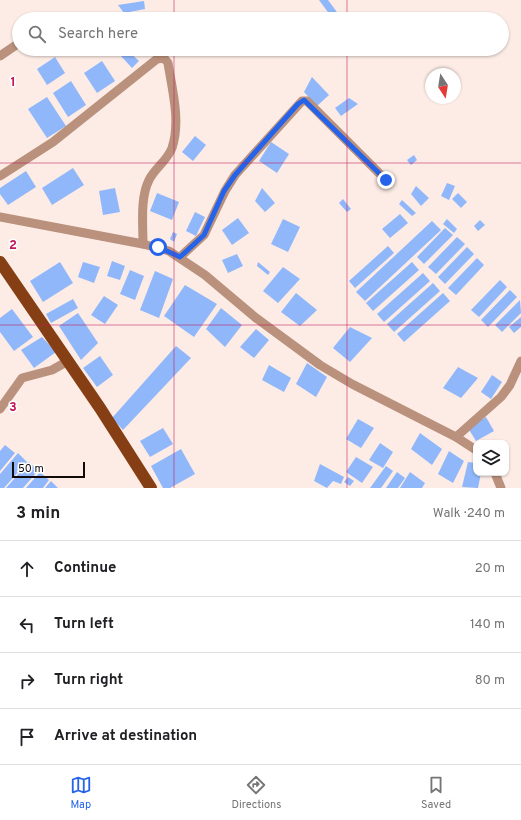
<!DOCTYPE html>
<meta charset="utf-8">
<style>
body{margin:0;font-family:Overpass,sans-serif;background:#f6f6f6;color:#202124}
.controls{position:absolute;right:12px;bottom:12px;display:grid;overflow:hidden;border-radius:8px;box-shadow:0 1px 3px #0004}
.controls button{width:36px;height:36px;display:grid;place-items:center;padding:0;border:0;border-bottom:1px solid #e0e0e0;background:#fff;color:#202124;font:20px sans-serif}
.compass{position:absolute;left:425px;top:68px;width:36px;height:36px;border-radius:50%;background:#fff;box-shadow:0 1px 3px #0004;rotate:168deg}
.scale{position:absolute;left:12px;bottom:10px;width:73px;box-sizing:border-box;padding-left:4px;border:2px solid #110a08;border-top:0;font-size:11px;line-height:14px;white-space:nowrap;color:#110a08;-webkit-text-stroke:3px #fff;paint-order:stroke}
.stop{position:absolute;width:12px;height:12px;margin:-9px;border:3px solid #2563eb;border-radius:50%;background:#fff}
.stop.end{background:#2563eb;border-color:#fff;box-shadow:0 1px 4px #0008}
.list{margin:0;padding:0;list-style:none}
h2{display:flex;justify-content:space-between;align-items:center;height:52px;margin:0;padding:0 16px;font-size:17px}
h2 small{font-size:13px;font-weight:400;color:#757577}
.list li{display:grid;grid-template-columns:26px 1fr auto;gap:12px;align-items:center;box-sizing:border-box;height:56px;padding:0 16px;border-top:1px solid #e0e0e0}
.list b{display:block;font-size:15px;white-space:nowrap}
.list em{font-size:13px;font-style:normal;color:#757577}
.icon{flex:none;width:22px;height:22px;fill:none;stroke:currentColor;stroke-width:2;stroke-linecap:round;stroke-linejoin:round}
.map{position:relative;flex:none;width:521px;height:488px;overflow:hidden}
.search{position:absolute;background:#fff;box-shadow:0 1px 3px #0004;left:12px;right:12px;top:12px;height:44px;display:flex;align-items:center;gap:10px;box-sizing:border-box;padding:0 14px;border-radius:22px;color:#757577;font-size:15px}
.sheet{height:276px;background:#fff}
nav{display:flex;justify-content:space-around;align-items:center;box-sizing:border-box;height:56px;border-top:1px solid #e0e0e0;background:#fff;font-size:11px;color:#757577}
nav a{display:grid;justify-items:center;gap:2px}
nav .on{color:#2563eb}
.map>svg:first-child{display:block}
.building{fill:#90b7f9}
.lines{fill:none;stroke-linecap:round;stroke-linejoin:round}
.minor{stroke:#ba917c;stroke-width:9}
.major{stroke:#863f15;stroke-width:12}
.route{stroke:#2563eb;stroke-width:5}
.grid{fill:none;stroke:#c2185b;stroke-width:1;stroke-opacity:0.55}
.grid-label{font-size:13px;text-anchor:middle;font-weight:bold;fill:#c2185b;stroke:#fff;stroke-width:3;stroke-linejoin:round;paint-order:stroke}
</style>
<div class="map">
<svg width="521" height="488" viewBox="0 0 521 488">
<rect width="100%" height="100%" fill="#fcece5"/>
<g class="building">
<polygon points="319,0 328,0 342,19 333,19"/>
<polygon points="144,1 145,9 124,13 118,5"/>
<polygon points="126,49 139,61 132,68 120,55"/>
<polygon points="55,57 65,73 47,85 37,69"/>
<polygon points="102,61 115,81 97,93 84,73"/>
<polygon points="312,77 329,95 317,106 304,92"/>
<polygon points="71,81 86,105 68,117 53,93"/>
<polygon points="47,97 66,126 47,138 28,109"/>
<polygon points="349,98 358,104 341,116 335,108"/>
<polygon points="195,136 206,145 193,161 182,152"/>
<polygon points="271,142 289,154 277,173 259,161"/>
<polygon points="414,155 417,160 411,165 407,160"/>
<polygon points="73,168 84,185 52,205 42,188"/>
<polygon points="26,171 36,187 8,205 0,194 0,188"/>
<polygon points="447,183 455,186 449,200 441,196"/>
<polygon points="416,186 429,198 421,206 411,194"/>
<polygon points="115,188 120,212 103,215 99,191"/>
<polygon points="262,188 275,203 265,212 255,201"/>
<polygon points="157,193 179,202 172,220 150,211"/>
<polygon points="458,193 467,202 461,208 452,199"/>
<polygon points="343,199 351,209 347,212 339,203"/>
<polygon points="402,200 416,213 412,216 399,204"/>
<polygon points="195,212 205,217 196,236 186,231"/>
<polygon points="400,214 408,223 390,238 382,229"/>
<polygon points="238,218 249,233 232,245 222,230"/>
<polygon points="283,219 300,227 288,252 271,244"/>
<polygon points="447,219 457,229 454,233 443,224"/>
<polygon points="480,220 485,225 478,231 474,226"/>
<polygon points="432,221 441,230 365,301 356,292"/>
<polygon points="445,228 453,235 424,264 417,257"/>
<polygon points="173,232 177,234 174,242 170,239"/>
<polygon points="457,237 465,244 436,274 428,267"/>
<polygon points="388,246 394,253 355,288 349,281"/>
<polygon points="467,247 474,254 445,284 438,277"/>
<polygon points="237,254 243,266 228,273 222,260"/>
<polygon points="477,258 484,265 456,295 448,288"/>
<polygon points="112,261 125,266 120,280 107,276"/>
<polygon points="60,262 73,283 43,302 30,281"/>
<polygon points="83,262 100,267 94,283 78,277"/>
<polygon points="258,262 270,272 268,275 257,266"/>
<polygon points="412,262 419,270 373,311 366,303"/>
<polygon points="283,267 300,279 278,303 263,291"/>
<polygon points="130,270 144,276 135,300 120,294"/>
<polygon points="155,271 173,279 159,318 140,310"/>
<polygon points="423,273 430,281 384,322 377,314"/>
<polygon points="500,280 507,287 479,317 471,310"/>
<polygon points="433,283 440,291 394,332 387,324"/>
<polygon points="185,285 217,304 194,337 164,316"/>
<polygon points="510,290 517,297 488,327 481,320"/>
<polygon points="296,293 317,310 300,326 281,312"/>
<polygon points="443,293 450,301 404,342 397,334"/>
<polygon points="104,296 118,305 105,324 91,315"/>
<polygon points="73,299 78,308 51,323 46,314"/>
<polygon points="520,300 521,313 502,332 495,325"/>
<polygon points="221,308 242,325 225,347 206,329"/>
<polygon points="12,309 33,337 14,351 0,332 0,318"/>
<polygon points="78,313 98,343 81,360 59,326"/>
<polygon points="521,317 521,327 514,333 509,327"/>
<polygon points="350,327 372,338 350,362 333,348"/>
<polygon points="256,329 269,340 254,358 240,347"/>
<polygon points="42,337 56,352 34,368 21,350"/>
<polygon points="176,346 191,358 123,430 112,418"/>
<polygon points="100,356 113,375 97,387 83,368"/>
<polygon points="307,363 327,377 316,397 296,384"/>
<polygon points="269,365 291,378 284,392 262,380"/>
<polygon points="458,367 478,378 461,398 443,388"/>
<polygon points="492,375 502,382 491,399 481,392"/>
<polygon points="486,417 494,431 476,441 468,428"/>
<polygon points="358,419 374,428 361,448 346,439"/>
<polygon points="163,428 173,444 150,457 140,441"/>
<polygon points="420,433 442,449 432,465 411,449"/>
<polygon points="380,443 393,452 383,468 369,460"/>
<polygon points="5,445 15,453 0,471 0,451"/>
<polygon points="181,449 195,474 170,488 163,488 151,466"/>
<polygon points="449,451 464,461 453,483 438,474"/>
<polygon points="18,453 27,462 4,488 0,488 0,474"/>
<polygon points="356,457 373,467 362,483 346,472"/>
<polygon points="29,462 38,471 23,488 6,488"/>
<polygon points="468,462 476,463 476,473 481,473 478,488 462,487"/>
<polygon points="320,464 344,477 341,484 333,481 327,488 314,481"/>
<polygon points="386,466 393,471 381,488 370,488"/>
<polygon points="40,472 49,480 43,488 26,488"/>
<polygon points="397,472 405,478 398,488 386,488"/>
<polygon points="410,472 425,483 422,488 400,488"/>
<polygon points="348,477 354,481 350,486 344,482"/>
<polygon points="51,481 58,488 45,488"/>
</g>
<g class="lines">
<g class="minor">
<polyline points="0,56 19,43"/>
<path d="M0,176L53,142L157,59L164,58L168,63C172,89 181,121 172,148C167,161 155,168 149,180C140,198 143,224 143,244"/>
<polyline points="0,217 143,244 169,251 205,275 256,318 320,365 352,384 456,437 476,450"/>
<polyline points="180,257 204,235 225,191 235,175 302,101 307,101 386,180"/>
<polyline points="0,409 22,378 52,370 68,361"/>
<polyline points="456,437 501,397 510,385 521,361"/>
<polyline points="495,473 501,488"/>
</g>
<polyline class="major" points="0,262 100,408 151,488"/>
</g>
<g class="lines">
<polyline class="route" points="158,247 180,257 204,235 224,191 235,175 298,104 304,100 386,180"/>
</g>
<path class="grid" d="M174,0V19M347,0V19M174,49V488M347,49V488M0,163H521M0,325H521"/>
<g class="grid-label">
<text x="13" y="86">1</text>
<text x="13" y="249">2</text>
<text x="13" y="411">3</text>
</g>
</svg>
<div class="controls">
<button><svg class="icon" aria-label="layers" viewBox="0 0 24 24"><path d="M12 4l9 5-9 5-9-5zM3 14l9 5 9-5"/></svg></button>
</div>
<svg class="compass" viewBox="-18 -18 36 36"><path d="M0-13l5 13h-10z" fill="#e53935"/><path d="M0 13l5-13h-10z" fill="#757577"/></svg>
<div class="scale">50 m</div>
<div class="stop" style="left:158px;top:247px"></div>
<div class="stop end" style="left:386px;top:180px"></div>
<div class="search"><svg class="icon" aria-label="search" viewBox="0 0 24 24"><circle cx="10" cy="10" r="6"/><path d="M15 15l6 6"/></svg>Search here</div>
</div>
<section class="sheet">
<h2>3 min<small>Walk · 240 m</small></h2>
<ul class="list">
<li><svg class="icon" aria-label="ahead" viewBox="0 0 24 24"><path d="M12 20V5M6 11l6-6 6 6"/></svg><div><b>Continue</b></div><em>20 m</em></li>
<li><svg class="icon" aria-label="left" viewBox="0 0 24 24"><path d="M17 20v-9H6M10 6l-5 5 5 5"/></svg><div><b>Turn left</b></div><em>140 m</em></li>
<li><svg class="icon" aria-label="right" viewBox="0 0 24 24"><path d="M7 20v-9h11M14 6l5 5-5 5"/></svg><div><b>Turn right</b></div><em>80 m</em></li>
<li><svg class="icon" aria-label="arrive" viewBox="0 0 24 24"><path d="M6 21V4h12l-3 4 3 4H6"/></svg><div><b>Arrive at destination</b></div></li>
</ul>
</section>
<nav>
<a class="on"><svg class="icon" aria-label="map" viewBox="0 0 24 24"><path d="M3 6l6-2 6 2 6-2v14l-6 2-6-2-6 2zM9 4v14M15 6v14"/></svg>Map</a>
<a><svg class="icon" aria-label="directions" viewBox="0 0 24 24"><path d="M12 3l9 9-9 9-9-9zM9 14v-3h6M13 9l2 2-2 2"/></svg>Directions</a>
<a><svg class="icon" aria-label="saved" viewBox="0 0 24 24"><path d="M7 4h10v16l-5-4-5 4z"/></svg>Saved</a>
</nav>
